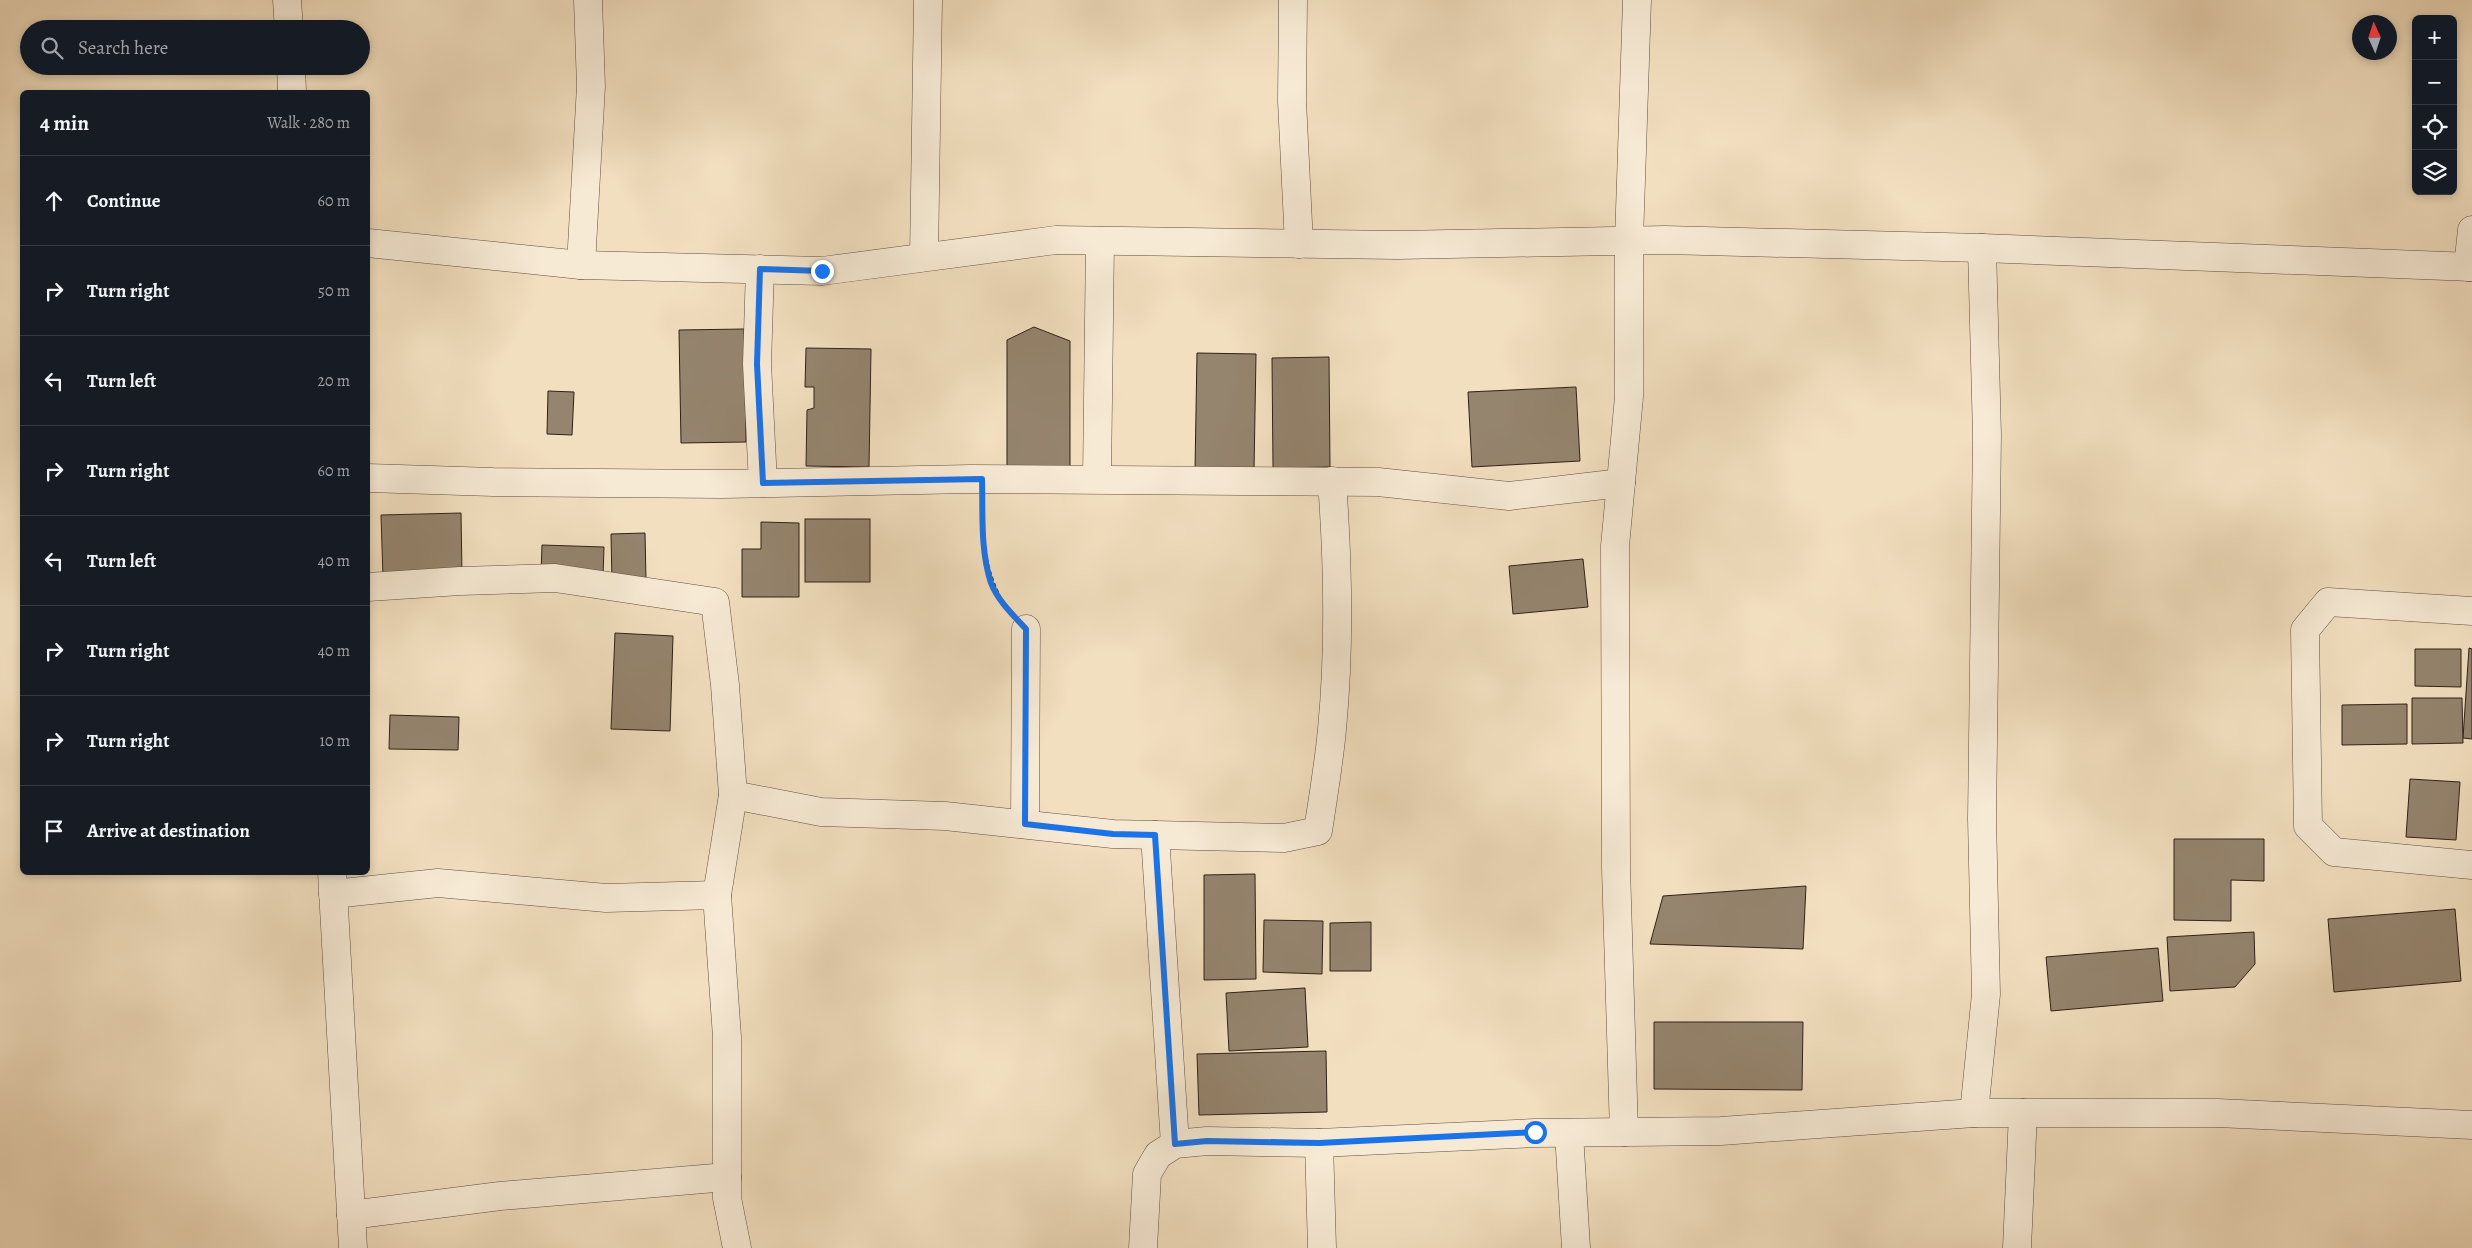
<!DOCTYPE html>
<meta charset="utf-8">
<style>
body{margin:0;font-family:Alegreya,serif;background:#242831;color:#f1f3f6}
.controls{position:absolute;right:15px;top:15px;display:grid;overflow:hidden;border-radius:8px;box-shadow:0 2px 8px #0003}
.controls button{width:45px;height:45px;display:grid;place-items:center;padding:0;border:0;border-bottom:1px solid #363941;background:#171b24;color:#f1f3f6;font:25px sans-serif}
.compass{position:absolute;left:2352px;top:15px;width:45px;height:45px;border-radius:50%;background:#171b24;box-shadow:0 2px 8px #0003;rotate:357deg}
.stop{position:absolute;width:15px;height:15px;margin:-11px;border:4px solid #1a73e8;border-radius:50%;background:#fff}
.stop.end{background:#1a73e8;border-color:#fff;box-shadow:0 1px 5px #0008}
.list{margin:0;padding:0;list-style:none}
h2{display:flex;justify-content:space-between;align-items:center;height:65px;margin:0;padding:0 20px;font-size:21px}
h2 small{font-size:16px;font-weight:400;color:#9ea1a6}
.list li{display:grid;grid-template-columns:32px 1fr auto;gap:15px;align-items:center;box-sizing:border-box;height:90px;padding:0 20px;border-top:1px solid #363941}
.list b{display:block;font-size:19px;white-space:nowrap}
.list em{font-size:16px;font-style:normal;color:#9ea1a6}
.icon{flex:none;width:28px;height:28px;fill:none;stroke:currentColor;stroke-width:2;stroke-linecap:round;stroke-linejoin:round}
.map{position:relative;flex:none;width:2472px;height:1248px;overflow:hidden}
.search{position:absolute;background:#171b24;box-shadow:0 2px 8px #0003;left:20px;top:20px;width:350px;height:55px;display:flex;align-items:center;gap:12px;box-sizing:border-box;padding:0 18px;border-radius:28px;color:#9ea1a6;font-size:19px}
.panel{position:absolute;background:#171b24;box-shadow:0 2px 8px #0003;left:20px;top:90px;width:350px;height:785px;border-radius:8px}
.map>svg:first-child{display:block}
.building{fill:#95846e;stroke:#302117}
.lines{fill:none;stroke-linecap:round;stroke-linejoin:round}
.minor-casing{stroke:#605041;stroke-width:29}
.path{stroke:#302117;stroke-width:3;stroke-dasharray:4 2.5;stroke-linecap:butt}
.minor{stroke:#f7ead5;stroke-width:28}
.route{stroke:#1a73e8;stroke-width:6}
</style>
<div class="map">
<svg width="2472" height="1248" viewBox="0 0 2472 1248">
<rect width="100%" height="100%" fill="#f2dfbf"/>
<filter id="stains"><feTurbulence type="fractalNoise" baseFrequency=".004" numOctaves="4"/><feColorMatrix values="0 0 0 0 .2 0 0 0 0 .09 0 0 0 0 .02 0 0 0 .5 -.17"/></filter>
<radialGradient id="worn" r=".72"><stop offset=".6" stop-color="#630" stop-opacity="0"/><stop offset="1" stop-color="#630" stop-opacity=".3"/></radialGradient>
<g class="building">
<polygon points="1034,327 1070,341 1070,474 1007,474 1007,340"/>
<polygon points="744,329 746,442 681,443 679,330"/>
<polygon points="806,348 871,349 869,467 806,466 807,410 814,408 814,387 805,387"/>
<polygon points="1197,353 1256,354 1254,471 1195,470"/>
<polygon points="1329,357 1330,467 1273,468 1272,358"/>
<polygon points="1576,387 1580,461 1472,467 1468,392"/>
<polygon points="548,391 574,392 572,435 547,434"/>
<polygon points="461,513 462,576 383,578 381,515"/>
<rect x="805" y="519" width="65" height="63"/>
<polygon points="761,522 799,523 799,597 742,597 742,549 761,549"/>
<polygon points="645,533 646,581 612,582 611,534"/>
<polygon points="542,545 604,547 603,576 541,574"/>
<polygon points="1583,559 1588,607 1513,614 1509,566"/>
<polygon points="615,633 673,636 670,731 611,729"/>
<polygon points="2469,648 2472,649 2472,739 2463,738"/>
<polygon points="2415,649 2461,649 2461,687 2415,686"/>
<polygon points="2412,698 2462,698 2463,743 2412,744"/>
<polygon points="2407,704 2407,744 2342,745 2342,705"/>
<polygon points="390,715 459,717 458,750 389,749"/>
<polygon points="2410,779 2460,782 2456,840 2406,837"/>
<polygon points="2174,839 2264,839 2264,881 2231,880 2231,921 2174,920"/>
<polygon points="1255,874 1256,979 1204,980 1204,875"/>
<polygon points="1806,886 1803,949 1650,944 1663,896"/>
<polygon points="2455,909 2461,981 2334,992 2328,919"/>
<polygon points="1264,920 1323,921 1322,974 1263,972"/>
<polygon points="1371,922 1371,971 1330,971 1330,923"/>
<polygon points="2254,932 2255,964 2235,987 2170,991 2167,937"/>
<polygon points="2158,948 2163,1001 2051,1011 2046,957"/>
<polygon points="1305,988 1308,1047 1229,1051 1226,993"/>
<polygon points="1654,1022 1803,1022 1802,1090 1654,1089"/>
<polygon points="1326,1051 1327,1112 1199,1115 1197,1054"/>
</g>
<g class="lines">
<defs>
<g id="minor">
<polyline points="287,0 289,29"/>
<polyline points="1293,0 1292,101 1299,244"/>
<polyline points="291,66 292,92"/>
<polyline points="368,243 581,265 822,271 1056,240 1398,245 1665,240 1982,248 2472,267"/>
<polyline points="924,257 928,0"/>
<polyline points="581,265 591,86 588,0"/>
<polyline points="2468,267 2472,230"/>
<polyline points="760,269 757,364 763,483"/>
<polyline points="368,478 493,482 722,484 970,479 1378,482 1509,496 1621,483"/>
<polyline points="1097,479 1100,241"/>
<path d="M368,587L460,581L555,578L715,602L725,685L733,795L821,812L945,816L1113,834L1284,838L1318,831C1323,797 1329,763 1332,729C1340,647 1338,563 1332,481"/>
<polyline points="2472,611 2328,602 2305,630 2308,826 2334,852 2472,865"/>
<polyline points="1025,824 1026,629"/>
<polyline points="1155,835 1175,1144"/>
<polyline points="332,872 353,1248"/>
<polyline points="333,894 438,883 606,898 717,895 727,1037 727,1198 737,1248"/>
<polyline points="717,895 733,795"/>
<polyline points="1974,1113 1986,994 1982,819 1987,435 1982,248"/>
<polyline points="1624,1132 1616,868 1615,546 1629,397 1629,240 1637,0"/>
<polyline points="1569,1133 1576,1248"/>
<polyline points="1319,1143 1322,1248"/>
<polyline points="351,1215 500,1196 727,1177"/>
<polyline points="1143,1248 1147,1174 1158,1155 1175,1144 1207,1141 1319,1143 1535,1133 1721,1131 1974,1113 2217,1113 2472,1125"/>
<polyline points="2017,1248 2023,1113"/>
</g>
</defs>
<use href="#minor" class="minor-casing"/>
<path class="path" d="M983,513C982,546 987,575 1004,605"/>
<use href="#minor" class="minor"/>
</g>
<g class="lines">
<path class="route" d="M822,271L760,269L757,364L763,483L982,479C983,512 980,550 991,583C998,601 1013,615 1026,629L1025,824L1113,834L1155,835L1175,1144L1207,1141L1319,1143L1535,1132"/>
</g>
<rect width="100%" height="100%" filter="url(#stains)"/>
<rect width="100%" height="100%" fill="url(#worn)"/>
</svg>
<div class="controls">
<button>+</button>
<button>−</button>
<button><svg class="icon" aria-label="locate" viewBox="0 0 24 24"><circle cx="12" cy="12" r="6"/><path d="M12 2v4M12 18v4M2 12h4M18 12h4"/></svg></button>
<button><svg class="icon" aria-label="layers" viewBox="0 0 24 24"><path d="M12 4l9 5-9 5-9-5zM3 14l9 5 9-5"/></svg></button>
</div>
<svg class="compass" viewBox="-18 -18 36 36"><path d="M0-13l5 13h-10z" fill="#e53935"/><path d="M0 13l5-13h-10z" fill="#9ea1a6"/></svg>
<div class="stop" style="left:1535px;top:1132px"></div>
<div class="stop end" style="left:822px;top:271px"></div>
<div class="search"><svg class="icon" aria-label="search" viewBox="0 0 24 24"><circle cx="10" cy="10" r="6"/><path d="M15 15l6 6"/></svg>Search here</div>
<section class="panel">
<h2>4 min<small>Walk · 280 m</small></h2>
<ul class="list">
<li><svg class="icon" aria-label="ahead" viewBox="0 0 24 24"><path d="M12 20V5M6 11l6-6 6 6"/></svg><div><b>Continue</b></div><em>60 m</em></li>
<li><svg class="icon" aria-label="right" viewBox="0 0 24 24"><path d="M7 20v-9h11M14 6l5 5-5 5"/></svg><div><b>Turn right</b></div><em>50 m</em></li>
<li><svg class="icon" aria-label="left" viewBox="0 0 24 24"><path d="M17 20v-9H6M10 6l-5 5 5 5"/></svg><div><b>Turn left</b></div><em>20 m</em></li>
<li><svg class="icon" aria-label="right" viewBox="0 0 24 24"><path d="M7 20v-9h11M14 6l5 5-5 5"/></svg><div><b>Turn right</b></div><em>60 m</em></li>
<li><svg class="icon" aria-label="left" viewBox="0 0 24 24"><path d="M17 20v-9H6M10 6l-5 5 5 5"/></svg><div><b>Turn left</b></div><em>40 m</em></li>
<li><svg class="icon" aria-label="right" viewBox="0 0 24 24"><path d="M7 20v-9h11M14 6l5 5-5 5"/></svg><div><b>Turn right</b></div><em>40 m</em></li>
<li><svg class="icon" aria-label="right" viewBox="0 0 24 24"><path d="M7 20v-9h11M14 6l5 5-5 5"/></svg><div><b>Turn right</b></div><em>10 m</em></li>
<li><svg class="icon" aria-label="arrive" viewBox="0 0 24 24"><path d="M6 21V4h12l-3 4 3 4H6"/></svg><div><b>Arrive at destination</b></div></li>
</ul>
</section>
</div>
